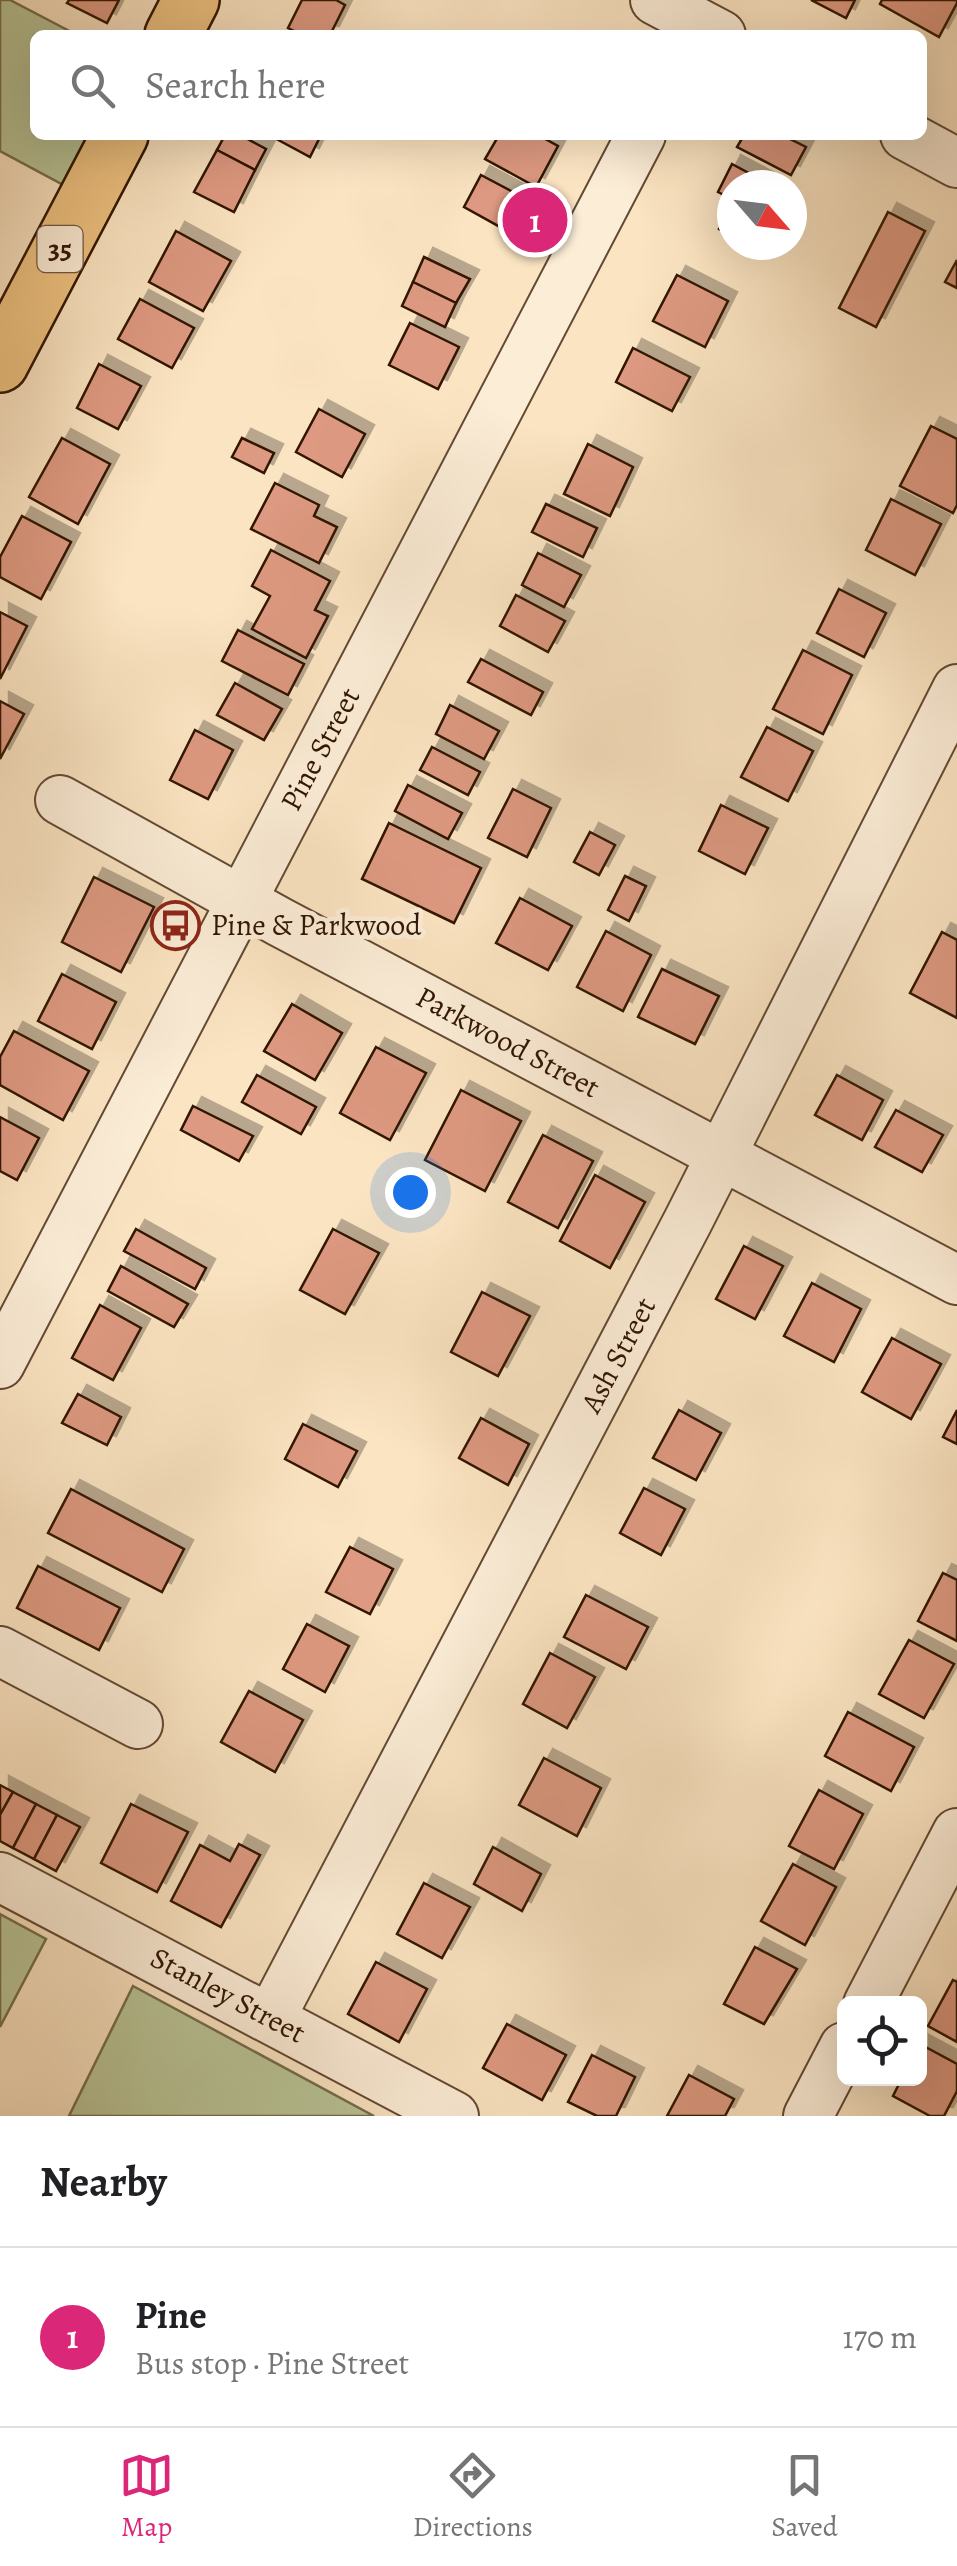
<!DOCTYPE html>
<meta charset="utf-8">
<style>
body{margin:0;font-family:Alegreya,serif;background:#f2f2f2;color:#202124}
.controls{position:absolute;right:30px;bottom:30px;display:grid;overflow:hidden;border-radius:15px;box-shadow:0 10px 40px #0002}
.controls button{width:90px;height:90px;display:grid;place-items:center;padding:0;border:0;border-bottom:2px solid #e0e0e0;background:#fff;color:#202124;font:50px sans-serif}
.compass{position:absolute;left:717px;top:170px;width:90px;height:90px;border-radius:50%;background:#fff;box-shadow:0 10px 40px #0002;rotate:118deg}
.you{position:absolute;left:410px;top:1192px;width:35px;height:35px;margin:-25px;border:8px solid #fff;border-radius:50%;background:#1a73e8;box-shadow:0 0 0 15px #1a73e833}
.badge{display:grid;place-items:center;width:65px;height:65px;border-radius:50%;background:#db2777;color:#fff;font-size:32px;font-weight:700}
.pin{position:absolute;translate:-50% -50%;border:5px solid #fff;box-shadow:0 2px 10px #0006}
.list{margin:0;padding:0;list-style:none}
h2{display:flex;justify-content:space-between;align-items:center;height:130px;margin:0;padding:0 40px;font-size:42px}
h2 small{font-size:32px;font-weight:400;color:#757577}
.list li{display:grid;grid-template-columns:65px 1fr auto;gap:30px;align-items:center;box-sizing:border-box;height:180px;padding:0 40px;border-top:2px solid #e0e0e0}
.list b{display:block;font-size:38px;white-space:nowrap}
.list p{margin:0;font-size:32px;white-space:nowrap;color:#757577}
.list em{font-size:32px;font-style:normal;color:#757577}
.icon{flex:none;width:55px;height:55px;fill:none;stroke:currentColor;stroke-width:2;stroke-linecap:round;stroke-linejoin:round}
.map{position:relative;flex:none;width:957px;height:2116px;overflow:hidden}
.search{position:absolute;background:#fff;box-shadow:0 10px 40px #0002;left:30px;right:30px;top:30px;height:110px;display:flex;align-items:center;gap:25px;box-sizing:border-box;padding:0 35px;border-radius:15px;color:#757577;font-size:38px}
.sheet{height:310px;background:#fff}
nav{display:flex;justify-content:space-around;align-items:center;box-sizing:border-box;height:140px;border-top:2px solid #e0e0e0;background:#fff;font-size:28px;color:#757577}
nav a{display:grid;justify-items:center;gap:5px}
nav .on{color:#db2777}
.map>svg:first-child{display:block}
.green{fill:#b9c598;stroke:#746d4e;stroke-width:2.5}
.building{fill:#dd9981;stroke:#301503;stroke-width:2.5;filter:url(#shadow)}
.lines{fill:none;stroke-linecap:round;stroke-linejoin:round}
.minor-casing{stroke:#634933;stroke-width:52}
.major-casing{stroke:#301503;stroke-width:60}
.minor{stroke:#fcedd7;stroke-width:48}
.major{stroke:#eec281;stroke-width:55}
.labels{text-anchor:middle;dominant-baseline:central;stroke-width:9;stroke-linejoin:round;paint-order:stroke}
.shield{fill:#fcedd7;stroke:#6d5643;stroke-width:2.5}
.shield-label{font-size:28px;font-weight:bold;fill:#301503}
.street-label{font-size:30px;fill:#301503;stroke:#fcedd7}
.poi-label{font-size:30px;fill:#301503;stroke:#fcedd7;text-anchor:start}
</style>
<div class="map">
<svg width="957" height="2116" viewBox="0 0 957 2116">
<defs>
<filter id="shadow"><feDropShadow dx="9" dy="-9" stdDeviation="0" flood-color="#0004"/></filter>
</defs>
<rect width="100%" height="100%" fill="#fbe4c2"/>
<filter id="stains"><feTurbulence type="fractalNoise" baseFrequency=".002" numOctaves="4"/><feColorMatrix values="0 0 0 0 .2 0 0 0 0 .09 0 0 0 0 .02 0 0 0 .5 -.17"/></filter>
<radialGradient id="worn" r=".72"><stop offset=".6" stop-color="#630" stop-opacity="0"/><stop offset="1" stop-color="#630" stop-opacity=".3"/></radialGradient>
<g class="green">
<polygon points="0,0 10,0 77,35 35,35 35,135 117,135 84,196 0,151"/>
<polygon points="0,1914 46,1939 0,2027"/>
<polygon points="133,1986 374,2116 69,2116"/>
</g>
<g class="building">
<polygon points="69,0 119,0 107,23 67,3"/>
<polygon points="302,0 336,0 345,5 330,35 302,35 288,28"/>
<polygon points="811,0 855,0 846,18"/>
<polygon points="882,0 957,0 957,3 939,37 880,4"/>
<polygon points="225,135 240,135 266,149 255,170 217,150"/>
<polygon points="269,135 321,135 310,157"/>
<polygon points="499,135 538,135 558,146 536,187 485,159"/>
<polygon points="744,135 782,135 806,147 791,175 737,147"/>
<polygon points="217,150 255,170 234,212 194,192"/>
<polygon points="732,164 771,185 732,185 732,199 718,192"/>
<polygon points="481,175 528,200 511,233 464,207"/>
<polygon points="732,206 732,236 719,229"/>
<polygon points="888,212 925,231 876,327 839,308"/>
<polygon points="176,231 231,261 203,311 149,282"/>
<polygon points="424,257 470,279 456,303 413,282"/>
<polygon points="957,260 957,288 945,282"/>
<polygon points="677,275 728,301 705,347 653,321"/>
<polygon points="413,282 456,303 445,327 402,306"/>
<polygon points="140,299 194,328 172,368 118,339"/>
<polygon points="410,323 459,347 438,389 389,365"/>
<polygon points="633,348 690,377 672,411 616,382"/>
<polygon points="99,364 141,386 118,429 77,408"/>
<polygon points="319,409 365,434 342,477 296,452"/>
<polygon points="931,426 957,439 957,505 953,513 900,486"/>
<polygon points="62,438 110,464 78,524 29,497"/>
<polygon points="242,438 274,453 264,473 232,457"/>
<polygon points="588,444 633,467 610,516 564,494"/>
<polygon points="275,483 319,505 314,516 337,527 319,563 251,529"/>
<polygon points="891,499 941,524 915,575 866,550"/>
<polygon points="546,504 597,528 583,557 532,532"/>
<polygon points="22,516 71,542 41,599 0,577 0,557"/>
<polygon points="271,550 330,581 315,610 328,616 306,658 252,629 270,596 252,586"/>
<polygon points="538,553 581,575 564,607 522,585"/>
<polygon points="839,589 886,613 864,657 817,633"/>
<polygon points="516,595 565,621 548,652 500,626"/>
<polygon points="0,612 27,626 0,679"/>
<polygon points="238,630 304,664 288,695 222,661"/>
<polygon points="803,650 852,675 823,734 773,709"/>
<polygon points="481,659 543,692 531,715 468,682"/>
<polygon points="235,683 282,709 264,740 217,715"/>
<polygon points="0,701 24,714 0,759"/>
<polygon points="450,705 499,731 484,759 436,734"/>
<polygon points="767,727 813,751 788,801 741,777"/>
<polygon points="195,730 233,750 208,799 170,780"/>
<polygon points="432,747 480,772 468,795 420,770"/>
<polygon points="408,785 462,813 448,839 395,811"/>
<polygon points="513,789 551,808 527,857 488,838"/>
<polygon points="721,805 768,828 745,874 699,851"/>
<polygon points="389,823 481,868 454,923 362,879"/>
<polygon points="590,832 615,845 599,875 574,862"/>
<polygon points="625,876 646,886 629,921 608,910"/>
<polygon points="94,877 154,907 121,972 62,942"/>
<polygon points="520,898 572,926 548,970 496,943"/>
<polygon points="606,931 651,955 623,1011 577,987"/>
<polygon points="942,932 957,940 957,1018 910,993"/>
<polygon points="662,969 719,996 695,1044 638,1017"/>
<polygon points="62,974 116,1002 92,1049 38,1021"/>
<polygon points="292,1004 342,1033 315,1080 264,1051"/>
<polygon points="14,1031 89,1071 63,1120 0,1085 0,1057"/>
<polygon points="376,1047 426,1073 390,1140 340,1113"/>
<polygon points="257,1075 316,1107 301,1134 242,1102"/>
<polygon points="837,1075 883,1100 862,1140 815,1115"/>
<polygon points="461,1090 521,1121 485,1191 425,1160"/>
<polygon points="193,1106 253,1136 239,1161 181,1130"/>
<polygon points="896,1110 943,1135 922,1172 875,1147"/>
<polygon points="0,1117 39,1138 17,1180 0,1171"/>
<polygon points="543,1135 593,1161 558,1228 508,1202"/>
<polygon points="595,1175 645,1202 610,1268 560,1241"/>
<polygon points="136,1229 206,1268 195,1289 124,1251"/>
<polygon points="333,1229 379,1253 345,1314 300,1290"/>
<polygon points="744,1246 783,1266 755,1319 716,1299"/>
<polygon points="121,1266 188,1304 174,1327 108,1291"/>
<polygon points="812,1283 861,1309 834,1362 784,1336"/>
<polygon points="482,1292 530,1316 498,1376 451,1352"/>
<polygon points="100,1305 141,1328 113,1380 72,1358"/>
<polygon points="892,1338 941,1364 911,1419 862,1392"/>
<polygon points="78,1394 121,1417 107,1445 62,1423"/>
<polygon points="679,1410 721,1433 696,1480 653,1458"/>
<polygon points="957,1410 957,1444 943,1437"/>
<polygon points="481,1418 529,1444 508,1485 459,1458"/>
<polygon points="303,1424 357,1451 338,1487 285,1459"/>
<polygon points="644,1488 685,1509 661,1555 620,1533"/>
<polygon points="71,1489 184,1549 162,1592 48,1533"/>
<polygon points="350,1547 393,1569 370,1614 326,1592"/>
<polygon points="38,1566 120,1608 99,1650 17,1608"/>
<polygon points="943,1573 957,1580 957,1641 918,1621"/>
<polygon points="586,1595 648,1627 626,1669 564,1637"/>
<polygon points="307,1624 349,1646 325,1692 283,1669"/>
<polygon points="909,1640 954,1664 924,1718 879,1694"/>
<polygon points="550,1653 595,1677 567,1728 523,1704"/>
<polygon points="249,1691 303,1720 275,1772 221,1742"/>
<polygon points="848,1712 914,1747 891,1791 825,1756"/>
<polygon points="544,1758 601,1788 577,1836 519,1805"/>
<polygon points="0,1785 13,1792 0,1815"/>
<polygon points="819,1790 863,1814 834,1869 789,1846"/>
<polygon points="13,1792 36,1804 13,1848 0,1841 0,1815"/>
<polygon points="36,1804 57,1815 34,1859 13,1848"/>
<polygon points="131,1804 188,1832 157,1892 101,1863"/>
<polygon points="57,1815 80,1827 56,1871 34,1859"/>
<polygon points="239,1844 260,1855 221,1927 171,1901 200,1845 230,1861"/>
<polygon points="493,1847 541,1874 522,1911 474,1884"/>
<polygon points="793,1864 836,1887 805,1945 761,1921"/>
<polygon points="424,1883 470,1907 442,1958 397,1934"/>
<polygon points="755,1947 797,1969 764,2024 724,2004"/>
<polygon points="376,1962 427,1989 399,2042 348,2014"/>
<polygon points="953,1980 957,1982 957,2042 928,2026"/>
<polygon points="507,2024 566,2055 542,2100 483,2068"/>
<polygon points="920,2044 957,2064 957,2091 944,2116 930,2116 893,2096 902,2078 920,2078"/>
<polygon points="592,2055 635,2077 616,2116 597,2116 568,2102"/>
<polygon points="689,2075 734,2099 725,2116 667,2116"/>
</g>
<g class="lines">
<defs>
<g id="minor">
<polyline points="655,0 721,35"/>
<polyline points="905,135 957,163"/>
<polyline points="60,800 280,922 957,1280"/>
<polyline points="0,1364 641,135"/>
<polyline points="0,1651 138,1724"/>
<polyline points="0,1877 454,2116"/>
<polyline points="868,2004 957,1833"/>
<polyline points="271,2017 688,1221 957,689"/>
<polyline points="808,2116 844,2047"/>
</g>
<g id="major">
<polyline points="173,35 191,0"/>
<polyline points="0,364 120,135"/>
</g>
</defs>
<use href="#minor" class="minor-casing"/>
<use href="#major" class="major-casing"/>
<use href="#minor" class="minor"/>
<use href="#major" class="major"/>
</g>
<defs>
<symbol id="bus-ring" viewBox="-11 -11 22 22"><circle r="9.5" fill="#fcedd7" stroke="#8f2418" stroke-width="1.5"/><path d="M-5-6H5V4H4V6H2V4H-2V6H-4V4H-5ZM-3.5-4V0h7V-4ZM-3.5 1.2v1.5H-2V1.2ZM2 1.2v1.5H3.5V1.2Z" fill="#8f2418"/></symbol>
</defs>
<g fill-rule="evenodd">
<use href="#bus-ring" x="148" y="898" width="55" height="55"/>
</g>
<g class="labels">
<rect class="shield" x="37.5" y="226" width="45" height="46" rx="8"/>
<g class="shield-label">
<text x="60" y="249">35</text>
</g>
<g class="street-label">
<text transform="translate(320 749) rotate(-62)">Pine Street</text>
<text transform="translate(508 1042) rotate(28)">Parkwood Street</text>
<text transform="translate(618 1355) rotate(-62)">Ash Street</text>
<text transform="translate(228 1995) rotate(28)">Stanley Street</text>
</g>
<g class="poi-label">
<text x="211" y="925">Pine &amp; Parkwood</text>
</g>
</g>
<rect width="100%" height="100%" filter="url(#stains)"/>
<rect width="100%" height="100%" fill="url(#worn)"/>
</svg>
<div class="controls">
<button><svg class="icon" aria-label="locate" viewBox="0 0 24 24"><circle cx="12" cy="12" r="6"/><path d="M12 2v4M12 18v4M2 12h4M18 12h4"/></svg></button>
</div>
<svg class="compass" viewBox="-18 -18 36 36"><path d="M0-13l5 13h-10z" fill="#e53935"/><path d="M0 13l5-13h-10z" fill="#757577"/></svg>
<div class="you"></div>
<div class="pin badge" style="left:535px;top:220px">1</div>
<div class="search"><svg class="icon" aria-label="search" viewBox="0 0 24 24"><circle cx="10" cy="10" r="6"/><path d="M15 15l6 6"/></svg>Search here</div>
</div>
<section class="sheet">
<h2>Nearby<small></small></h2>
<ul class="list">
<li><span class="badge">1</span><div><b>Pine</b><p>Bus stop · Pine Street</p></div><em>170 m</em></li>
</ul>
</section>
<nav>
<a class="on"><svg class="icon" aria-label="map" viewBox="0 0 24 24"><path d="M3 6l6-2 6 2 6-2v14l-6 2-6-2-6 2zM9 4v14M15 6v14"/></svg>Map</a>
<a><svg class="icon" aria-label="directions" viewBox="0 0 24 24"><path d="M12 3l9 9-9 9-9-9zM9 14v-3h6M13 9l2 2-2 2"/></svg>Directions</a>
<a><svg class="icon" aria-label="saved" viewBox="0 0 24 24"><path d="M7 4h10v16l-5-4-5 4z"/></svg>Saved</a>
</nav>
